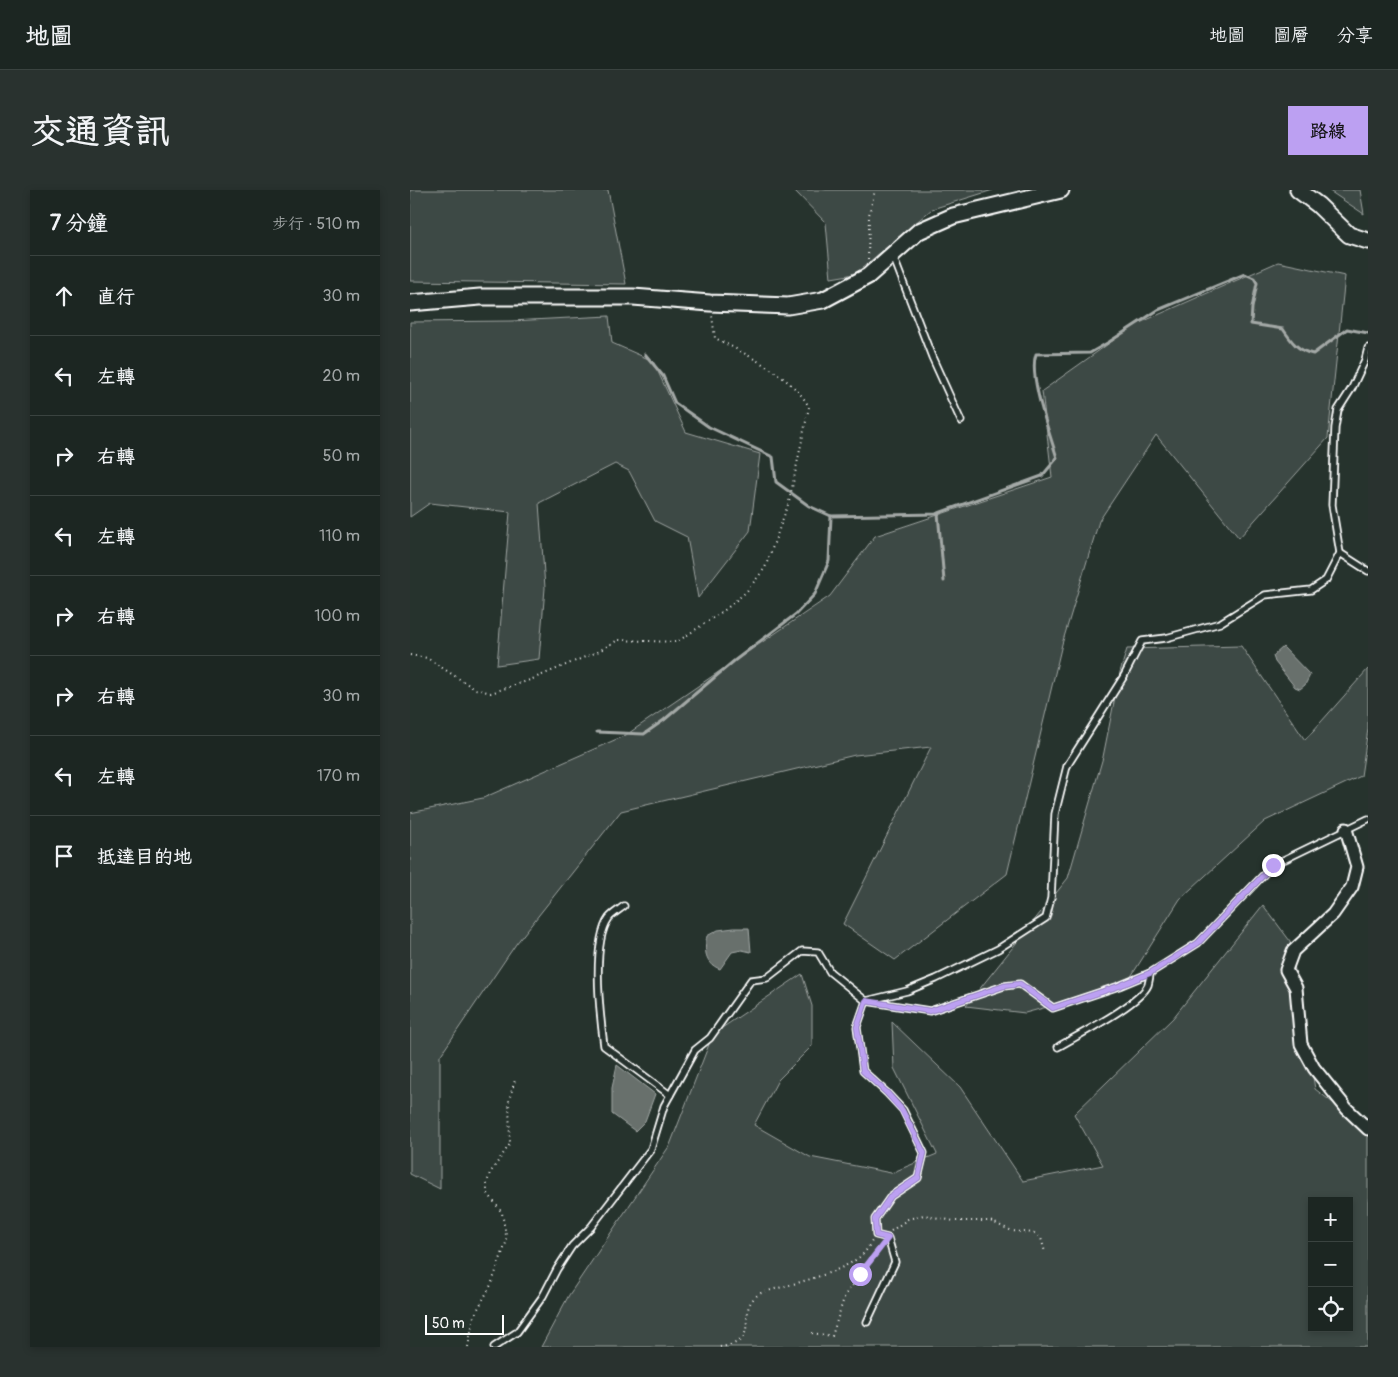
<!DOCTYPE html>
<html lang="zh-TW">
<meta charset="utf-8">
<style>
body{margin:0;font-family:Pangolin,"LXGW WenKai TC",sans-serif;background:#29322f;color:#f1f3f6}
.controls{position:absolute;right:15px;bottom:15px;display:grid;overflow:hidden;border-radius:0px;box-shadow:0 2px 8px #0003}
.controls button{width:45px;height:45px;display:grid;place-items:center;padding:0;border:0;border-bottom:1px solid #3a4340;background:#1c2622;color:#f1f3f6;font:25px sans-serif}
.scale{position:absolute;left:15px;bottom:12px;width:79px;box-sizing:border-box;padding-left:5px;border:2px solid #fff;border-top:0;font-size:14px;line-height:18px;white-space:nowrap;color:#fff;-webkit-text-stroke:4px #26332d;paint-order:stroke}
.stop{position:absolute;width:15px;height:15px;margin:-11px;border:4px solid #bca0f2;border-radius:50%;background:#fff}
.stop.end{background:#bca0f2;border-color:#fff;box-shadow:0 1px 5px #0008}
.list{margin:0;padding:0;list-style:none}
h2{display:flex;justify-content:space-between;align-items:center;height:65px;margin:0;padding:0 20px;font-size:21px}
h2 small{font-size:16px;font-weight:400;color:#a0a5a5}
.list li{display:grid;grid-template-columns:32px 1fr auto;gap:15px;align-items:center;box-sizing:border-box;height:80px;padding:0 20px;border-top:1px solid #3a4340}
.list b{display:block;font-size:19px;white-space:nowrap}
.list em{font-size:16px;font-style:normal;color:#a0a5a5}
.icon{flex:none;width:28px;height:28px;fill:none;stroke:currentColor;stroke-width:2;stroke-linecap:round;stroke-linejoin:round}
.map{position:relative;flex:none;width:958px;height:1157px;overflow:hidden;border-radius:0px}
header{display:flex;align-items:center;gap:30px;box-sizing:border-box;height:70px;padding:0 25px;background:#1c2622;border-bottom:1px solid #3a4340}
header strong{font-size:24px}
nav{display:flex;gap:28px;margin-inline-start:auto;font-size:18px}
.intro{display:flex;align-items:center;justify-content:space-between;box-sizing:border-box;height:120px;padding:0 30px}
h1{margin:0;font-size:35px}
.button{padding:12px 22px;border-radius:0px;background:#bca0f2;color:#111;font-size:18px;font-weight:700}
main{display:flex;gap:30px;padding:0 30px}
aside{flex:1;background:#1c2622;border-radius:0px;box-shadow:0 2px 8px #0003}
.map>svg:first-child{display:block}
.green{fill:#3e4944;stroke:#9ea4a2;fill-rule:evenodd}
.water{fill:#67706c;stroke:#a4a9a7}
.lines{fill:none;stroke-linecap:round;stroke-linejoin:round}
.stream{stroke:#a4a9a7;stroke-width:3}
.service-casing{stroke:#fff;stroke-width:9}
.minor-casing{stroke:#fff;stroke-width:15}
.tertiary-casing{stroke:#fff;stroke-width:19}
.path{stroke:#fff;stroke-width:2;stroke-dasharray:1 4;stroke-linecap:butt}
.service{stroke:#26332d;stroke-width:5.5}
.minor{stroke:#26332d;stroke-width:11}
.tertiary{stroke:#26332d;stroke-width:15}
.route{stroke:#bca0f2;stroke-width:6}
</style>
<header>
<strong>地圖</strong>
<nav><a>地圖</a><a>圖層</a><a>分享</a></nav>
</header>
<div class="intro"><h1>交通資訊</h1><a class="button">路線</a></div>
<main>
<aside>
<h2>7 分鐘<small>步行 · 510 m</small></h2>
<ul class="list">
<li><svg class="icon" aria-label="ahead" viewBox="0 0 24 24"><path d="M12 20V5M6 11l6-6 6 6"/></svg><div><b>直行</b></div><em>30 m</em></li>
<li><svg class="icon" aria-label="left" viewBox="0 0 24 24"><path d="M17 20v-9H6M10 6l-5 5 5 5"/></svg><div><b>左轉</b></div><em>20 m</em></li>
<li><svg class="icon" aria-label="right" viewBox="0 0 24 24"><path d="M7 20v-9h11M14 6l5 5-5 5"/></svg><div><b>右轉</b></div><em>50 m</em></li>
<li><svg class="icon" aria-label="left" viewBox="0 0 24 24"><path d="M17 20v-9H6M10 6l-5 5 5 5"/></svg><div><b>左轉</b></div><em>110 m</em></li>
<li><svg class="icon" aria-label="right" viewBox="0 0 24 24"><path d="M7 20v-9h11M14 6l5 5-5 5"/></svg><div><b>右轉</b></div><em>100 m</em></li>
<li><svg class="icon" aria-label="right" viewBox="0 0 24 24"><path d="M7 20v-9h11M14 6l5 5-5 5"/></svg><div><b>右轉</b></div><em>30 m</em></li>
<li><svg class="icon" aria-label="left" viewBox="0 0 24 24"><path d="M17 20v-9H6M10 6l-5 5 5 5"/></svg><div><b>左轉</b></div><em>170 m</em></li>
<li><svg class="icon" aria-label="arrive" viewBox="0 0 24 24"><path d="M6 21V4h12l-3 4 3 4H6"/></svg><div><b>抵達目的地</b></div></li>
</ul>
</aside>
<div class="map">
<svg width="958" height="1157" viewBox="0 0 958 1157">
<rect width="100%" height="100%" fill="#26332d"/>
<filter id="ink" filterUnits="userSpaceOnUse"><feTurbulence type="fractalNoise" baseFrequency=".02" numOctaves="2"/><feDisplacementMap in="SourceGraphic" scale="10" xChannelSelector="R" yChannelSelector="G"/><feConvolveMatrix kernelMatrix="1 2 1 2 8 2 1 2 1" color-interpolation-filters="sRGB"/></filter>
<g filter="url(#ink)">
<g class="green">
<polygon points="0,0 198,0 216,94 0,91"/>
<polygon points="384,0 583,0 522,19 445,84 421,88 416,33"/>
<polygon points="918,0 950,0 954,24"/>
<polygon points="868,72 935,86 918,248 829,348 746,245 689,331 652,454 597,684 485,770 433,734 521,557 445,565 211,621 106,754 30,866 30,999 0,984 0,623 73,608 216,545 420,406 465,346 642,287 632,201 725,135"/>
<polygon points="199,126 202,153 243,171 276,242 350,264 340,341 288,408 277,347 245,331 219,281 205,274 129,313 135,398 129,469 87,475 100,322 20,313 0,327 0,132 101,131"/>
<polygon points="831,456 895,550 958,479 958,539 951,586 855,631 770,709 715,796 615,823 556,816 658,688 693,567 710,482 717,459"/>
<path d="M853,715L880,751L905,899L958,940V1157H131L159,1105L260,955L303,844L392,784L402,816V856L368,890L344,935L400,967L481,983L527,964L484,878L482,832L550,897L613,991L693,975L664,924L763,828ZM902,1011H939V1138H902Z"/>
</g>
<g class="water">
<polygon points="873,457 900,485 895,495 890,499 885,497 865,472 863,466"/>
<path d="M324,738H339L341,762L332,760L322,762L310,779C294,773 294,759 297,746L308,740Z"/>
<polygon points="207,875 245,904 235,931 225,941 202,924 202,898"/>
</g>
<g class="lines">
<g class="stream">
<path d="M235,164L253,186L265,213L299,237L363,267L366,292L399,316L421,326L526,324L632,286L647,268C640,244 618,186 626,164L680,163L699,152L748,120L835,84L844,88L847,93L842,118L841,134L873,139C881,151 888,161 903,164L937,139L958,143"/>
<polyline points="528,323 534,391"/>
<polyline points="187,542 234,544 254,530 324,471 386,424 405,404 419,371 421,326"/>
</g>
<defs>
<g id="service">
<polyline points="483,66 522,167 551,231"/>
<polyline points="930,363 958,381"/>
<path d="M214,716C209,720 202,724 199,728C181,753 190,826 194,856L260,905"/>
<path d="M648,857C668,845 730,814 738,795C739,791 740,787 740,783"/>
<polyline points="457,1132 485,1072 478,1048 466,1045 465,1029 481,1006 508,988 514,963 493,920 477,903 453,881 447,837 456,811 497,801 526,789 588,759 636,728 641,708 645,624 657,576 714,486 732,451 756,448 810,433 855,405 901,400 916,390 930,363 922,315 925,238 928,220 942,198 955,170 958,158"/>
<polyline points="84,1157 107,1142 133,1106 147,1079 162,1056 181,1037 241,959 254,916 285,860 300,848 341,790 357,788 392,761 408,762 420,782 456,811 520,821 594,796 610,794 643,818 709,796 740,783 788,753 863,675 958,629"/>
</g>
<polyline id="minor" points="936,639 947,677 942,697 923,724 883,761 876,780 886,798 891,854 904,878 937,919 958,939"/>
<g id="tertiary">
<polyline points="888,0 908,15 939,45 958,51"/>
<polyline points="0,113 70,107 223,107 300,113 378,116 413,110 458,86 509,41 543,26 651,0"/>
</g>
</defs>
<use href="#service" class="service-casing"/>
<use href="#minor" class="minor-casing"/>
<use href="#tertiary" class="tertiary-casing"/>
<g class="path">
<polyline points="458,69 459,25 465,0"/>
<path d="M0,465L17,468L65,499L81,503L120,490L187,462L208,450L267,452L316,419L336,402L355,378L379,312L399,217C383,186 335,164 305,148L302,126"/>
<polyline points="481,1041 498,1029 514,1025 544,1031 580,1031 602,1041 624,1043 631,1048 635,1062"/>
<polyline points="402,1143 422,1146 435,1105 472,1057"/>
<polyline points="58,1157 64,1126 81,1095 96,1053 96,1045 92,1023 77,1002 77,993 80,983 100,954 99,910 105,890"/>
<path d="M310,1157C316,1156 323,1155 329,1151C345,1139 327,1116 351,1103C380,1094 432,1084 453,1064C457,1060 459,1055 462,1051"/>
</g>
<use href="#service" class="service"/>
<use href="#minor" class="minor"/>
<use href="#tertiary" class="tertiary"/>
</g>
</g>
<g class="lines" filter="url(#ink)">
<polyline class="route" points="450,1084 478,1048 466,1045 465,1029 481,1006 508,988 514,963 492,920 477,903 453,881 447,837 456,811 520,821 594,796 610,794 643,818 709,796 740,783 788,753 863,675"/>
</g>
</svg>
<div class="controls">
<button>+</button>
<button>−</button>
<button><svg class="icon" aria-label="locate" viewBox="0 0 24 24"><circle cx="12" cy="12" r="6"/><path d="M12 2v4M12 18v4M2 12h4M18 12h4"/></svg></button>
</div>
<div class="scale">50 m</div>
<div class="stop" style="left:450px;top:1084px"></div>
<div class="stop end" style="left:863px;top:675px"></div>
</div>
</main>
